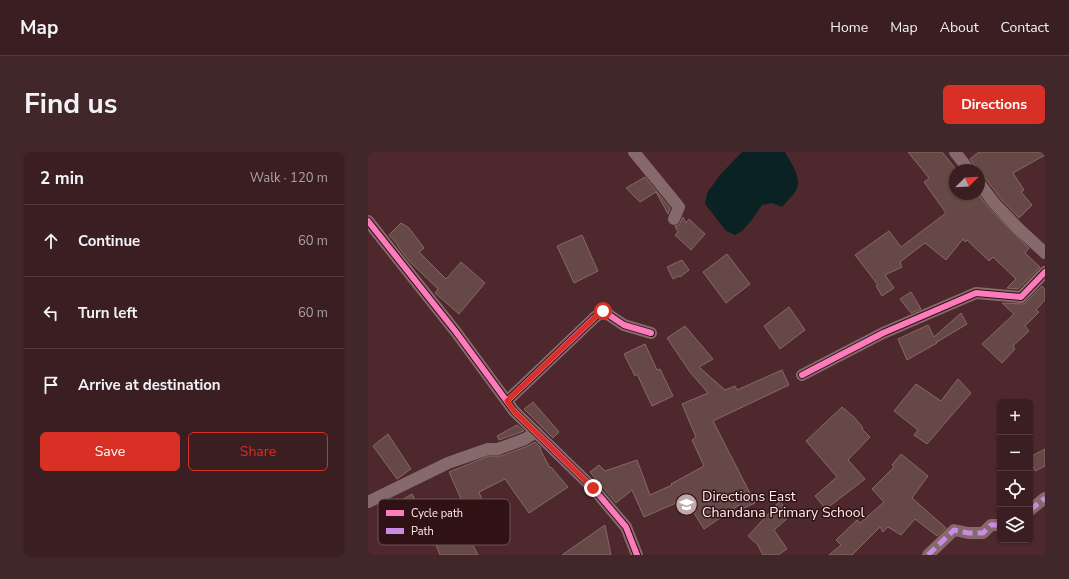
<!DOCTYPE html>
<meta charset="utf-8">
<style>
body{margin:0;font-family:"Nunito Sans",sans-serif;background:#41272a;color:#f1f3f6}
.controls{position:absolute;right:12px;bottom:12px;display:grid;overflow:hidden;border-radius:6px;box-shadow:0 1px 3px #0004}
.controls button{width:36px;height:36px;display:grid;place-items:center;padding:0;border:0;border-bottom:1px solid #543c40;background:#3a1e22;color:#f1f3f6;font:20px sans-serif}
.compass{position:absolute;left:581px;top:12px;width:36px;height:36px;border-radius:50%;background:#3a1e22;box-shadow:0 1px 3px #0004;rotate:66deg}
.stop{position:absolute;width:12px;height:12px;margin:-9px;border:3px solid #d93025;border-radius:50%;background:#fff}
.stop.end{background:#d93025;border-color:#fff;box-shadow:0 1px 4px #0008}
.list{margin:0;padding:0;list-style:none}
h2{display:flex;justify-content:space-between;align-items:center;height:52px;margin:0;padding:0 16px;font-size:17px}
h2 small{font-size:13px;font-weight:400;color:#aba2a5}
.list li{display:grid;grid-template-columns:26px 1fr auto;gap:12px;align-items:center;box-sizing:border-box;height:72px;padding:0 16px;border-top:1px solid #543c40}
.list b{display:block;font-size:15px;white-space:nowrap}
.list em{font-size:13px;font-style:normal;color:#aba2a5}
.actions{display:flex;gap:8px;padding:12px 16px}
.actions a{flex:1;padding:9px 0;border:1px solid #d93025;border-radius:6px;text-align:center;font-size:14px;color:#d93025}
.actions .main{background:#d93025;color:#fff}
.icon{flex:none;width:22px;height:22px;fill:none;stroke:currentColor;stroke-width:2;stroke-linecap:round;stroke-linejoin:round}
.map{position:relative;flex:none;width:677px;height:403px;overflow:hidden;border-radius:6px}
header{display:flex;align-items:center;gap:24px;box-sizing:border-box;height:56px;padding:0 20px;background:#3a1e22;border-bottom:1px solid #543c40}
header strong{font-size:19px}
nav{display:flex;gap:22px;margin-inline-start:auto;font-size:14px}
.intro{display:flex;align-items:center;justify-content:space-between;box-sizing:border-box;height:96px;padding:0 24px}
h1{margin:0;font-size:28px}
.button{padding:10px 18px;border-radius:6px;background:#d93025;color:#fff;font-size:14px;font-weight:700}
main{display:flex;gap:24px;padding:0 24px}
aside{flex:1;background:#3a1e22;border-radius:6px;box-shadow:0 1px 3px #0004}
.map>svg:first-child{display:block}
.water{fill:#0a2223}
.building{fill:#664947;stroke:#886866}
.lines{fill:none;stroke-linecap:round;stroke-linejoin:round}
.street{stroke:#86696b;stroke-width:12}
.quiet{stroke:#ca8be6;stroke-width:5;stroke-dasharray:10 5;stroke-linecap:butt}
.cycleway-casing{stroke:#301114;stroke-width:8}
.cycleway{stroke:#fd7abc;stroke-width:6}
.route{stroke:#d93025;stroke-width:5}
.labels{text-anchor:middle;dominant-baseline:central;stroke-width:3;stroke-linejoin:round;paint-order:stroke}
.poi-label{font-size:14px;fill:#ffeded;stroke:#301114;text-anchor:start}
.key{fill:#301114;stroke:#6e5355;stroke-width:1}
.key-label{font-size:11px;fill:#ffeded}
</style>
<header>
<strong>Map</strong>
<nav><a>Home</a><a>Map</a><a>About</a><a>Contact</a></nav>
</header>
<div class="intro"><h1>Find us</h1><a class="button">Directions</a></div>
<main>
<aside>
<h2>2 min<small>Walk · 120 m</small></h2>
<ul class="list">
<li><svg class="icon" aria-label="ahead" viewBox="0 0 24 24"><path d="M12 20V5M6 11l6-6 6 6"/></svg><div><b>Continue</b></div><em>60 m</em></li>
<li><svg class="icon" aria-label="left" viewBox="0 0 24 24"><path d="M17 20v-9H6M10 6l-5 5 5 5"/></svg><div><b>Turn left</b></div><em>60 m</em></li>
<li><svg class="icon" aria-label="arrive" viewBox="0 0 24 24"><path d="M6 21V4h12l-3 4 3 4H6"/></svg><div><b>Arrive at destination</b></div></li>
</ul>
<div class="actions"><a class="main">Save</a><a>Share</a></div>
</aside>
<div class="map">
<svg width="677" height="403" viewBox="0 0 677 403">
<rect width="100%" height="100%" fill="#4e282d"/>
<path class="water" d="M374,0H417C422,10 435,26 428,38C425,44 419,49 414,55L404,51L394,53L383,69L374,79L367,83L358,79L337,52L339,41L352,23Z"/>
<g class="building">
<polygon points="540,0 574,0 587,16 587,42 610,42 622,57 661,96 657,101 672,115 650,137 639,136 648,127 625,105 621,109 599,88 597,90 595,87 578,108 557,91 532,110 534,115 517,123 526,136 514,144 508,134 510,133 487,103 521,79 533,95 578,61 556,30 561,26"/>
<polygon points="611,0 677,0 677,3 645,21 656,38 653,40 664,53 651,66 633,47 617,26 613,24 611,18 608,18 607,14 602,7"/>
<polygon points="277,25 302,56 300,62 288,40 272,50 258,36"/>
<polygon points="315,65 318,71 321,67 337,82 323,98 307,83 310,80 307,74 311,73"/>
<polygon points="33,71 41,76 56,96 51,100 78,127 93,110 117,131 91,162 67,141 70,137 41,109 29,93 30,93 21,83"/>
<polygon points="214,83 230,119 206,131 189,94"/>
<polygon points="359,102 382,132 358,151 335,120"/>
<polygon points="314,108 321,118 312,125 311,124 305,127 299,115"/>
<polygon points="674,134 677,137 677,148 668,158 671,160 657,174 661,179 645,194 647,197 634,211 614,192 646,162 634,151 656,152"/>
<polygon points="543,140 553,157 543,161 532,147"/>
<polygon points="421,155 437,178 412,197 396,174"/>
<polygon points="593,161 599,172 569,190 568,189 569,191 539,208 530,187 560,173 566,185"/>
<polygon points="317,174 345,207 331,215 357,238 367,234 369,238 414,218 421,233 345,269 387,351 374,357 371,353 336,377 317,347 276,365 264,338 248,351 222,320 231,313 237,319 269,308 282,343 304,333 303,332 336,314 324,288 328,285 314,252 340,241 322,220 299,186"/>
<polygon points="277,192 289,218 292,217 305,244 284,254 269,222 267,224 256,202"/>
<polygon points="590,227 603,241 559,292 546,283 550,278 526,259 548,232 573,249"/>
<polygon points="165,250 191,280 185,286 156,257"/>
<polygon points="474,255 486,265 495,276 494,277 502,285 480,308 497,327 458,357 447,344 469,325 438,289"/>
<polygon points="149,273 156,279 131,288 129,284"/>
<polygon points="20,282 43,317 29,327 5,294"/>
<polygon points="167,290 173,296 172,297 182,316 183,315 200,335 161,361 137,327 111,340 114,348 97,356 81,320 121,304 133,304 160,294"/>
<polygon points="677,297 677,314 667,319 662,308 662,305"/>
<polygon points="533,302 560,324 544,346 578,376 569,384 547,367 533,383 520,375 515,380 512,375 484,403 461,403 473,393 468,388 489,368 492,371 516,350 504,337 526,315 524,313"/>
<polygon points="44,342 63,376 40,391 24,354"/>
<polygon points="412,349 422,364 406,378 419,397 410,403 395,403 389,392 380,384"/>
<polygon points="237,373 243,403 194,403"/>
<polygon points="96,376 110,403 72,403 66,388"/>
</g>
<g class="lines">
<g class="street">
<polyline points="266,0 311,55 306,67"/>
<polyline points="587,0 601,18"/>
<polyline points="611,31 627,52 651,77 677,101"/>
<polyline points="0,69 88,180 146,259 225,336 258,375 269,403"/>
<polyline points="434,223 515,181 608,141 653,145 677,120"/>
<polyline points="139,249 226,166 235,159 256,173 283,181"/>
<polyline points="0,350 80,311 120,297 130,297 157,287 168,280"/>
<polyline points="662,358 677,346"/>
<polyline points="560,403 586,378 600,381 615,381 623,373 632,373"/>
</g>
<g class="quiet">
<polyline points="662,358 677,346"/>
<polyline points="560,403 586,378 600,381 615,381 623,373 632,373"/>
</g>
<defs>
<g id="cycleway">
<polyline points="0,69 88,180 146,259 225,336 258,375 269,403"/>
<polyline points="434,223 515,181 608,141 653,145 677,120"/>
<polyline points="139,249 226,166 235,159 256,173 283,181"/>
</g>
</defs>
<use href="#cycleway" class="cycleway-casing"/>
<use href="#cycleway" class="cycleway"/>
</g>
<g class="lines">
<polyline class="route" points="225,336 146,259 139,249 226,166 235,159"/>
</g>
<defs>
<symbol id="school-disc" viewBox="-11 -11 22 22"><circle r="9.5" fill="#c1a8aa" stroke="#301114"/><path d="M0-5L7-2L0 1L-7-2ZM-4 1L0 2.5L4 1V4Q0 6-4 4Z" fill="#fff"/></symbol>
</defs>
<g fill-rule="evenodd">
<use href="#school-disc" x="306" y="340" width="25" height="25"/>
</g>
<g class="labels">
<g class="poi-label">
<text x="334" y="344">Directions East<tspan x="334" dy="16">Chandana Primary School</tspan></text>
</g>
</g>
<rect x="10" y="347" width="132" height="46" rx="6" class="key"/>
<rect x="18" y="358" width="18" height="6" fill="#fd7abc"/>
<rect x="18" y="376" width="18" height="6" fill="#ca8be6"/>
<g class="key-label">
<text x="43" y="365">Cycle path</text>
<text x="43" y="383">Path</text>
</g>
</svg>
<div class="controls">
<button>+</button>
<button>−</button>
<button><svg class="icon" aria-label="locate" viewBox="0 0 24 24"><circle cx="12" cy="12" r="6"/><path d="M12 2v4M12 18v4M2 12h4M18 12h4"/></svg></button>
<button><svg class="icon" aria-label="layers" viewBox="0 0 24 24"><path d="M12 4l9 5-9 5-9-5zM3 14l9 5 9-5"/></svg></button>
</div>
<svg class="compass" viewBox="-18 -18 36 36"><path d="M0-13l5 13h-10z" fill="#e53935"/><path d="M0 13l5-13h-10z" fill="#aba2a5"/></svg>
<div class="stop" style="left:235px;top:159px"></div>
<div class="stop end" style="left:225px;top:336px"></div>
</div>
</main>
